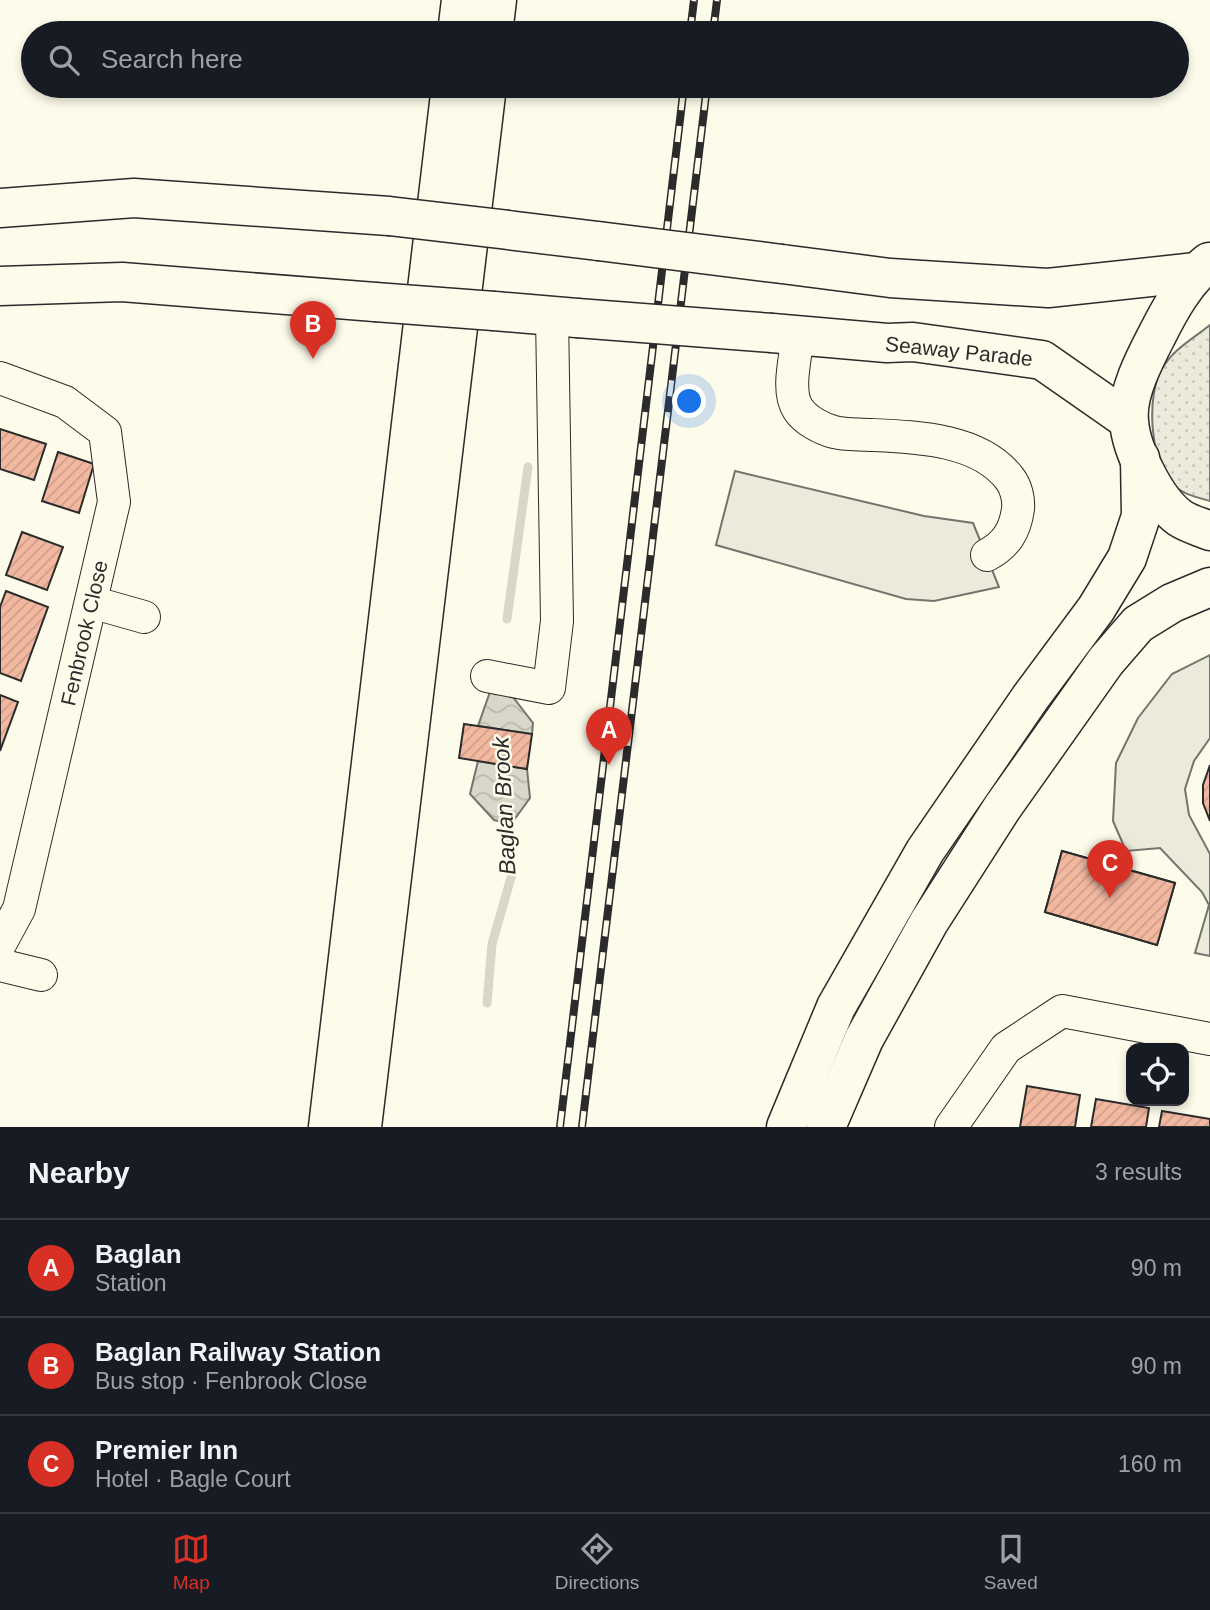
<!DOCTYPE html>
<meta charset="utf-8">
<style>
body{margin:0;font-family:Helvetica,sans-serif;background:#242831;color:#f1f3f6}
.controls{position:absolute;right:21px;bottom:21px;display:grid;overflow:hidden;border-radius:14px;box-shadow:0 4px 10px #0003}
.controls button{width:63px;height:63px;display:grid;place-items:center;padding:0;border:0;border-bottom:2px solid #363941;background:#171b24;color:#f1f3f6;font:35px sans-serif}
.you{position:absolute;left:690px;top:402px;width:24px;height:24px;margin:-18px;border:5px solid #fff;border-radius:50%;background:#1a73e8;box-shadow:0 0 0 10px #1a73e833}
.badge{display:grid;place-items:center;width:46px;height:46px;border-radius:50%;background:#d93025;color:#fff;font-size:23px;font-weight:700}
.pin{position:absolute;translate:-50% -58px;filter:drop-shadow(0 2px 4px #0008)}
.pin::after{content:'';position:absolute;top:37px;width:24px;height:21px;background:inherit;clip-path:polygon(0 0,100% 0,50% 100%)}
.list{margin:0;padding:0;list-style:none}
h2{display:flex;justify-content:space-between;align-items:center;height:91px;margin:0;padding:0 28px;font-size:30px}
h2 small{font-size:23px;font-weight:400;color:#9ea1a6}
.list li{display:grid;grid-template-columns:46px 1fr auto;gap:21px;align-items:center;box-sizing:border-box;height:98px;padding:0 28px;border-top:2px solid #363941}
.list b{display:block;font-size:26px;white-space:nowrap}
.list p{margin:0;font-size:23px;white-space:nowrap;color:#9ea1a6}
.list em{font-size:23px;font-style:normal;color:#9ea1a6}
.icon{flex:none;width:38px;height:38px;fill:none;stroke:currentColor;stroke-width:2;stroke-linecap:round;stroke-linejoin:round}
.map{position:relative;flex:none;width:1210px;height:1127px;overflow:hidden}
.search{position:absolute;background:#171b24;box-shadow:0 4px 10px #0003;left:21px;right:21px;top:21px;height:77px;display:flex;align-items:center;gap:18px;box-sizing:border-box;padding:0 24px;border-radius:38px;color:#9ea1a6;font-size:26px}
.sheet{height:385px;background:#171b24}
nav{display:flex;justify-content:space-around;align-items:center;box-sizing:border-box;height:98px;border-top:2px solid #363941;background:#171b24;font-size:19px;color:#9ea1a6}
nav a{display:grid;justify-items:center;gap:4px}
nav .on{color:#d93025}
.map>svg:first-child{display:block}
.grass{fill:url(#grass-dots);stroke:#74746e;stroke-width:2}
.parking{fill:#eceadb;stroke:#74746e;stroke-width:2}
.water{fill:url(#water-waves);stroke:#74746e;stroke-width:2}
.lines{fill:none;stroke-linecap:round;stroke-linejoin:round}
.stream{stroke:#d8d7c9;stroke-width:9}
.building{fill:url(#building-hatch);stroke:#2b2b2b;stroke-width:2}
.minor-casing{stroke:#2b2b2b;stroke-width:34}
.major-casing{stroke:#2b2b2b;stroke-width:41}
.highway-casing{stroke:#2b2b2b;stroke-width:41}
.minor{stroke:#fdfbea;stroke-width:32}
.major{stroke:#fdfbea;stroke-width:38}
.highway{stroke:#fdfbea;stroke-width:38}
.rail-casing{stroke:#2b2b2b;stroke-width:8}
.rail{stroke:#fdfbea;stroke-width:5;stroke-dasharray:16;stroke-linecap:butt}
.major-bridge-casing{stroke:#2b2b2b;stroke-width:41;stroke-linecap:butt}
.major-bridge{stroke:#fdfbea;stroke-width:38}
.labels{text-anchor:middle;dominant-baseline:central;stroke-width:5;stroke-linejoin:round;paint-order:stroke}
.street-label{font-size:21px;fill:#2b2b2b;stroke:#fdfbea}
.water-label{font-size:23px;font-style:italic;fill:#2b2b2b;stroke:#fdfbea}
</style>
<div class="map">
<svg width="1210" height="1127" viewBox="0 0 1210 1127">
<defs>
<pattern id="grass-dots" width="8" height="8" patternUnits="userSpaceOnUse" patternTransform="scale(1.75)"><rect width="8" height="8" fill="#ecebdb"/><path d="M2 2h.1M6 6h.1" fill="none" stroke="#cbcabc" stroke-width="1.8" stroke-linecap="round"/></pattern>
<pattern id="water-waves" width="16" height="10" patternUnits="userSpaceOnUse" patternTransform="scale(1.75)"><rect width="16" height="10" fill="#d8d7c9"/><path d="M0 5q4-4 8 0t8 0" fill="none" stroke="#bab9ad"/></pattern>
<pattern id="building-hatch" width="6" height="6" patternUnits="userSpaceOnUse" patternTransform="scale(1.75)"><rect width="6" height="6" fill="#f2b8a0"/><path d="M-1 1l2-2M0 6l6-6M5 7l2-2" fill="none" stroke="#d09e8a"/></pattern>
</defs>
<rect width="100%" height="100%" fill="#fdfbea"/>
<path class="grass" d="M1210,325V501C1196,497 1181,494 1171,483C1150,458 1146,396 1162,369C1172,350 1194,338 1210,325Z"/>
<g class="parking">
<polygon points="735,471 924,516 973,523 999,587 934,601 906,599 716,545"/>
<polygon points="1210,655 1210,738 1194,761 1185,789 1189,815 1210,854 1210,956 1195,953 1209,905 1202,892 1160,848 1126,851 1113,821 1116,763 1138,718 1172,674"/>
</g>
<g class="water">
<polygon points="491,689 509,692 533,723 532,734 478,726"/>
<polygon points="478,761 527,769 530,798 511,824 494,820 470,794"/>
</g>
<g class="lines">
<g class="stream">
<polyline points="507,619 528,467"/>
<polyline points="487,1003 492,944 512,874 503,812"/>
</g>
</g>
<g class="building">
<polygon points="0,429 46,444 34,480 0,469"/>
<polygon points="58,452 94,464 79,513 42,501"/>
<polygon points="22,532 63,547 47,590 6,575"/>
<polygon points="6,591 48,607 21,681 0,673 0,607"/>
<polygon points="0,695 18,702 0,751"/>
<polygon points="464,724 532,734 527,769 459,758"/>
<polygon points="1210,765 1210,821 1203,803 1203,785"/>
<polygon points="1062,851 1175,883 1157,945 1045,912"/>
<polygon points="1062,851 1175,883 1157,945 1045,912"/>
<polygon points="1027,1086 1080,1095 1075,1127 1020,1127"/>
<polygon points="1096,1099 1149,1108 1146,1127 1091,1127"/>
<polygon points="1162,1111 1210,1119 1210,1127 1159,1127"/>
</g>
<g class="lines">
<defs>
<g id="minor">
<path d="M798,335C796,356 786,391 798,409C805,420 822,429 834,432C845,435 859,434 871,435C917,437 980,439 1010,479C1016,487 1019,499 1018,509C1015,531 1006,545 987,555"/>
<polyline points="0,378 65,402 105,432 114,502 19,909 0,944"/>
<polyline points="91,602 144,617"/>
<polyline points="487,676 549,688 557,621 552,316"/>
<polyline points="0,965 41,975"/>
<polyline points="951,1127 1006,1048 1062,1011 1210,1039"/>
</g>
<g id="major">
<polyline points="0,208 134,198 389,216"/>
<polyline points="508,230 598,241"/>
<path d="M1209,262C1186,280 1170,309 1157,335C1145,358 1126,394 1129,421C1131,450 1156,501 1180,518C1189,524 1201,527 1210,531"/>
<polyline points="782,264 890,278 1048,288 1196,272"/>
<polyline points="0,286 122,282 375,302"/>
<polyline points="494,311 577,318"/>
<polyline points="772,333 887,343 913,342 1042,360 1128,420"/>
</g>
<g id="highway">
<polyline points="457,33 461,0"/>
<polyline points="493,33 497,0"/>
<polyline points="328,1127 451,86"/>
<polyline points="362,1127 487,86"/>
<polyline points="786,1127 836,1007 925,851 1030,698 1096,609 1127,558 1141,516 1140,458"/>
<polyline points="826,1127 864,1039 929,922 1002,808 1106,661 1138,624 1172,603 1210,587"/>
</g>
</defs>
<use href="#minor" class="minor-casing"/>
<use href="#major" class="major-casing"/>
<use href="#highway" class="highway-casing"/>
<use href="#minor" class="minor"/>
<use href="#major" class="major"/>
<use href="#highway" class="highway"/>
<defs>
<g id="rail">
<polyline points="690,33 694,0"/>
<polyline points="713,33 717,0"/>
<polyline points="560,1127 684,86"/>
<polyline points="582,1127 707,86"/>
</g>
</defs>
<use href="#rail" class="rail-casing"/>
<use href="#rail" class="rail"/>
<defs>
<g id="major-bridge">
<polyline points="389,216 508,230"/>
<polyline points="598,241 782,264"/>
<polyline points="375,302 494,311"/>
<polyline points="577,318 772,333"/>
</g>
</defs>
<use href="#major-bridge" class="major-bridge-casing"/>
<use href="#major-bridge" class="major-bridge"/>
</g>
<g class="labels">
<g class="street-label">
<text transform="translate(959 351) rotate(6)">Seaway Parade</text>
<text transform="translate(84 633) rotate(-77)">Fenbrook Close</text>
</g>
<g class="water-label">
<text transform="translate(504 806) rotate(-93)">Baglan Brook</text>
</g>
</g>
</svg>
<div class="controls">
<button><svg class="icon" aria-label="locate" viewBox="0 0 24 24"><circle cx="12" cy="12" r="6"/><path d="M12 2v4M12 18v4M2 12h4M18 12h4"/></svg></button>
</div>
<div class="you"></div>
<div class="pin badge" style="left:609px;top:765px">A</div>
<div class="pin badge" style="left:313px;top:359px">B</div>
<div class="pin badge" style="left:1110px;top:898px">C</div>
<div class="search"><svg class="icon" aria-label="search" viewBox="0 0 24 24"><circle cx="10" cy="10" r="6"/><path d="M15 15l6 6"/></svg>Search here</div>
</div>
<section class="sheet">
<h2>Nearby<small>3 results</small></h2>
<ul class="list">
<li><span class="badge">A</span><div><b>Baglan</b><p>Station</p></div><em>90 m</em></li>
<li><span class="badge">B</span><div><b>Baglan Railway Station</b><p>Bus stop · Fenbrook Close</p></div><em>90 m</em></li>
<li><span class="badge">C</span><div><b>Premier Inn</b><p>Hotel · Bagle Court</p></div><em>160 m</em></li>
</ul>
</section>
<nav>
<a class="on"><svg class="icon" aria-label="map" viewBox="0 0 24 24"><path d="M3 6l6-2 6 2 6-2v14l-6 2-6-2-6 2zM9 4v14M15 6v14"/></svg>Map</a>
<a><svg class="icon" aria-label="directions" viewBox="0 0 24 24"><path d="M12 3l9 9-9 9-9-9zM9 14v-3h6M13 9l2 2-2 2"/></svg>Directions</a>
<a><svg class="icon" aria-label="saved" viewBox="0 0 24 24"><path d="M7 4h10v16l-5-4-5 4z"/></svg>Saved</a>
</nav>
